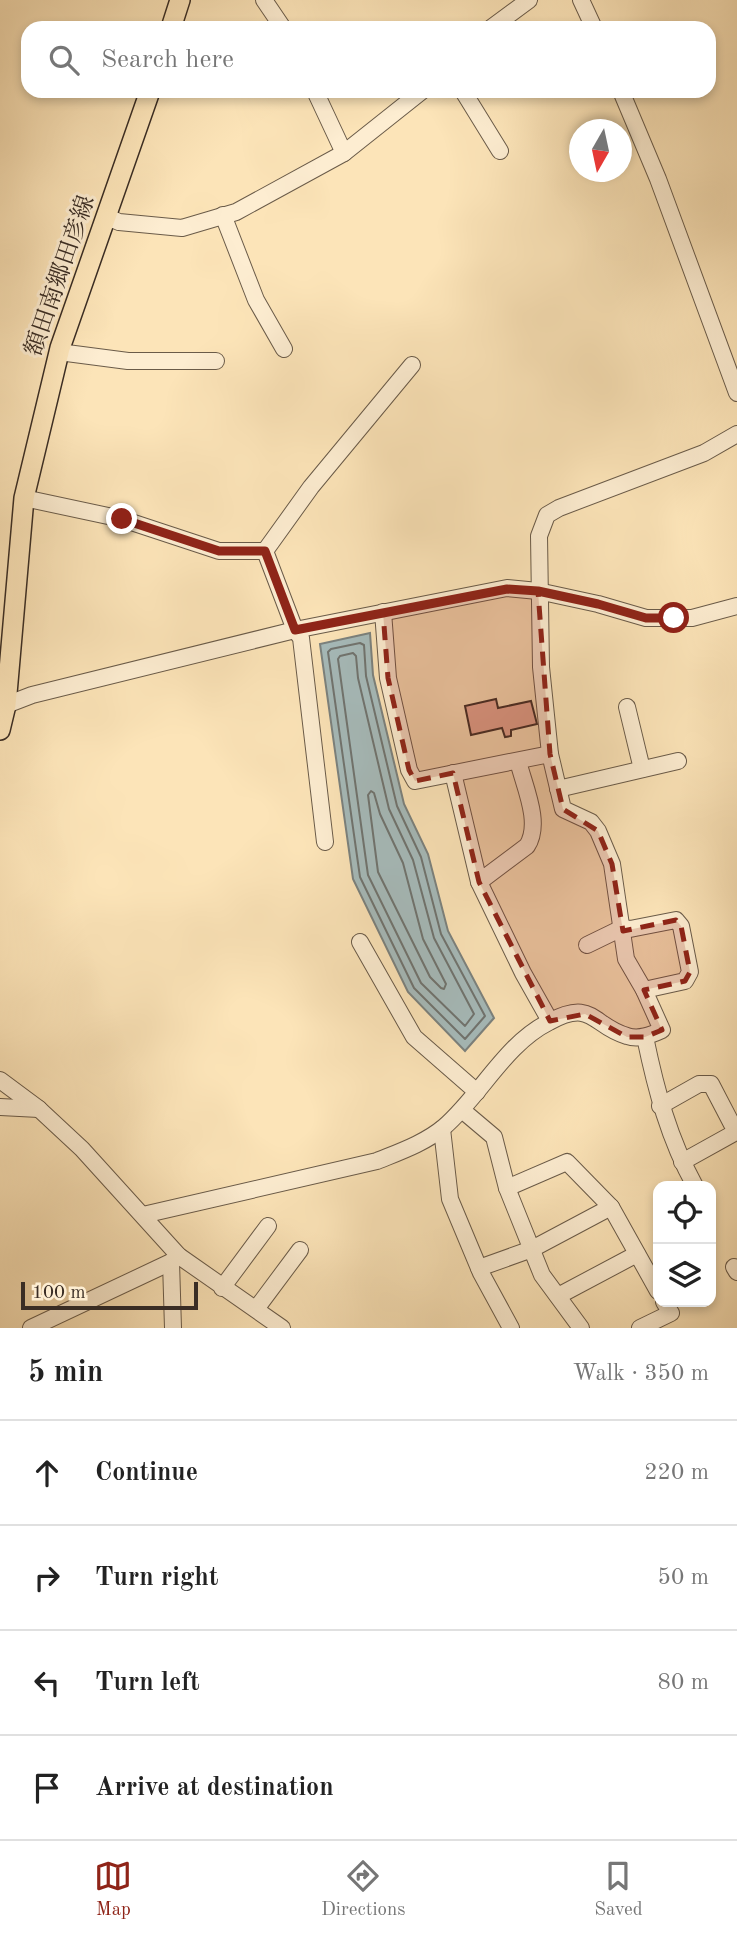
<!DOCTYPE html>
<meta charset="utf-8">
<style>
body{margin:0;font-family:"Old Standard TT","Noto Serif JP",serif;background:#f2f2f2;color:#222}
.controls{position:absolute;right:21px;bottom:21px;display:grid;overflow:hidden;border-radius:14px;box-shadow:0 4px 10px #0003}
.controls button{width:63px;height:63px;display:grid;place-items:center;padding:0;border:0;border-bottom:2px solid #e0e0e0;background:#fff;color:#222;font:35px sans-serif}
.compass{position:absolute;left:569px;top:119px;width:63px;height:63px;border-radius:50%;background:#fff;box-shadow:0 4px 10px #0003;rotate:189deg}
.scale{position:absolute;left:21px;bottom:18px;width:177px;box-sizing:border-box;padding-left:7px;border:4px solid #3a2d24;border-top:0;font-size:19px;line-height:24px;white-space:nowrap;color:#3a2d24;-webkit-text-stroke:5px #fdedd1;paint-order:stroke}
.stop{position:absolute;width:21px;height:21px;margin:-16px;border:5px solid #8f2418;border-radius:50%;background:#fff}
.stop.end{background:#8f2418;border-color:#fff;box-shadow:0 2px 7px #0008}
.list{margin:0;padding:0;list-style:none}
h2{display:flex;justify-content:space-between;align-items:center;height:91px;margin:0;padding:0 28px;font-size:30px}
h2 small{font-size:23px;font-weight:400;color:#767676}
.list li{display:grid;grid-template-columns:46px 1fr auto;gap:21px;align-items:center;box-sizing:border-box;height:105px;padding:0 28px;border-top:2px solid #e0e0e0}
.list b{display:block;font-size:26px;white-space:nowrap}
.list em{font-size:23px;font-style:normal;color:#767676}
.icon{flex:none;width:38px;height:38px;fill:none;stroke:currentColor;stroke-width:2;stroke-linecap:round;stroke-linejoin:round}
.map{position:relative;flex:none;width:737px;height:1328px;overflow:hidden}
.search{position:absolute;background:#fff;box-shadow:0 4px 10px #0003;left:21px;right:21px;top:21px;height:77px;display:flex;align-items:center;gap:18px;box-sizing:border-box;padding:0 24px;border-radius:21px;color:#767676;font-size:26px}
.sheet{height:511px;background:#fff}
nav{display:flex;justify-content:space-around;align-items:center;box-sizing:border-box;height:98px;border-top:2px solid #e0e0e0;background:#fff;font-size:19px;color:#767676}
nav a{display:grid;justify-items:center;gap:4px}
nav .on{color:#8f2418}
.map>svg:first-child{display:block}
.water{fill:#a6bbbb;stroke:#7b827f;stroke-width:2}
.lines{fill:none;stroke-linecap:round;stroke-linejoin:round}
.shore{stroke:#707470;stroke-width:2}
.building{fill:#e5a991;stroke:#3a2d24;stroke-width:2}
.minor-casing{stroke:#6a5b49;stroke-width:18}
.major-casing{stroke:#3a2d24;stroke-width:22}
.minor{stroke:#fdedd1;stroke-width:16}
.major{stroke:#fce4b8;stroke-width:19}
.route{stroke:#8f2418;stroke-width:9}
.marked{fill:#8f2418;fill-opacity:0.2;stroke:#8f2418;stroke-width:5;stroke-dasharray:14 9;stroke-linejoin:round}
.labels{text-anchor:middle;dominant-baseline:central;stroke-width:6;stroke-linejoin:round;paint-order:stroke}
.street-label{font-size:24px;fill:#3a2d24;stroke:#fdedd1}
</style>
<div class="map">
<svg width="737" height="1328" viewBox="0 0 737 1328">
<rect width="100%" height="100%" fill="#fce4b8"/>
<filter id="stains"><feTurbulence type="fractalNoise" baseFrequency=".00286" numOctaves="4"/><feColorMatrix values="0 0 0 0 .2 0 0 0 0 .09 0 0 0 0 .02 0 0 0 .5 -.17"/></filter>
<radialGradient id="worn" r=".72"><stop offset=".6" stop-color="#630" stop-opacity="0"/><stop offset="1" stop-color="#630" stop-opacity=".3"/></radialGradient>
<polygon class="water" points="370,633 373,675 404,804 428,854 448,931 494,1018 465,1051 408,992 353,879 320,644"/>
<g class="lines">
<g class="shore">
<polygon points="360,643 364,645 366,676 397,806 421,857 441,934 485,1016 465,1039 414,988 360,877 328,652 331,649"/>
<polygon points="353,653 356,656 358,678 389,809 413,860 434,938 474,1014 465,1026 421,983 368,875 338,659 340,656"/>
<polygon points="371,791 374,793 380,814 403,863 423,939 446,984 444,989 441,988 430,977 378,872 368,795"/>
</g>
</g>
<polygon class="building" points="496,699 498,708 531,701 537,724 511,730 511,736 505,737 502,728 471,735 465,706"/>
<g class="lines">
<defs>
<g id="minor">
<polyline points="264,0 283,28"/>
<polyline points="581,0 594,28"/>
<polyline points="491,28 529,0"/>
<polyline points="315,91 344,153"/>
<polyline points="463,91 500,151"/>
<polyline points="621,91 658,179 737,393"/>
<polyline points="223,215 256,300 284,349"/>
<polyline points="107,217 119,222 182,228 236,212 344,153 422,91"/>
<polyline points="59,352 128,361 216,361"/>
<polyline points="24,498 122,519 219,551 265,551"/>
<polyline points="6,705 32,695 295,630 507,588 538,591 598,604 646,618 692,618 737,606"/>
<polyline points="627,707 642,769"/>
<polyline points="550,754 541,667 539,536 547,515 559,508 704,453 737,434"/>
<polyline points="453,773 479,882 523,973 550,1021"/>
<polyline points="558,789 678,761"/>
<polyline points="325,842 301,638 295,630 265,551 311,487 412,365"/>
<path d="M479,882L527,846C542,823 524,786 518,761"/>
<polyline points="360,942 414,1037 477,1092"/>
<polyline points="587,945 622,928 630,929 676,920 681,926 690,972 685,981 644,990"/>
<path d="M645,1037C656,1090 669,1139 695,1186"/>
<polyline points="0,1080 39,1109 82,1149 179,1256 282,1328"/>
<polyline points="660,1106 699,1084 711,1084 736,1132 682,1162"/>
<polyline points="0,1107 39,1109"/>
<polyline points="462,1110 494,1137 507,1188 542,1275 581,1328"/>
<polyline points="442,1129 450,1199 481,1273 511,1328"/>
<polyline points="507,1188 567,1162 611,1207 658,1291"/>
<path d="M143,1215L377,1161C399,1152 425,1143 444,1127C481,1095 505,1044 549,1022C593,998 592,1026 627,1036C639,1040 651,1035 662,1030L644,990L626,959L612,864L598,831L591,822L563,809L550,754L415,781L409,770L388,678L383,612"/>
<polyline points="171,1262 173,1328"/>
<polyline points="734,1267 737,1272"/>
<polyline points="479,1268 532,1249 611,1207"/>
<polyline points="222,1288 268,1226"/>
<polyline points="558,1296 637,1254"/>
<polyline points="256,1309 300,1250"/>
<polyline points="31,1328 171,1262 179,1256"/>
<polyline points="640,1328 671,1313 664,1302"/>
</g>
<g id="major">
<polyline points="171,28 180,0"/>
<polyline points="0,730 6,705 24,498 60,348 150,91"/>
</g>
</defs>
<use href="#minor" class="minor-casing"/>
<use href="#major" class="major-casing"/>
<use href="#minor" class="minor"/>
<use href="#major" class="major"/>
</g>
<g class="lines">
<polyline class="route" points="122,519 219,551 265,551 295,630 507,589 538,591 598,604 646,618 674,618"/>
</g>
<path class="marked" d="M507,588L538,591L550,754L563,809L598,831L612,864L623,931L676,920L681,926L690,972L685,981L644,990L662,1030L645,1037H627L585,1014L550,1021L479,882L453,773L415,781L409,770L388,678L383,612Z"/>
<g class="labels">
<g class="street-label">
<text transform="translate(61 276) rotate(-71)">額田南郷田彦線</text>
</g>
</g>
<rect width="100%" height="100%" filter="url(#stains)"/>
<rect width="100%" height="100%" fill="url(#worn)"/>
</svg>
<div class="controls">
<button><svg class="icon" aria-label="locate" viewBox="0 0 24 24"><circle cx="12" cy="12" r="6"/><path d="M12 2v4M12 18v4M2 12h4M18 12h4"/></svg></button>
<button><svg class="icon" aria-label="layers" viewBox="0 0 24 24"><path d="M12 4l9 5-9 5-9-5zM3 14l9 5 9-5"/></svg></button>
</div>
<svg class="compass" viewBox="-18 -18 36 36"><path d="M0-13l5 13h-10z" fill="#e53935"/><path d="M0 13l5-13h-10z" fill="#767676"/></svg>
<div class="scale">100 m</div>
<div class="stop" style="left:674px;top:618px"></div>
<div class="stop end" style="left:122px;top:519px"></div>
<div class="search"><svg class="icon" aria-label="search" viewBox="0 0 24 24"><circle cx="10" cy="10" r="6"/><path d="M15 15l6 6"/></svg>Search here</div>
</div>
<section class="sheet">
<h2>5 min<small>Walk · 350 m</small></h2>
<ul class="list">
<li><svg class="icon" aria-label="ahead" viewBox="0 0 24 24"><path d="M12 20V5M6 11l6-6 6 6"/></svg><div><b>Continue</b></div><em>220 m</em></li>
<li><svg class="icon" aria-label="right" viewBox="0 0 24 24"><path d="M7 20v-9h11M14 6l5 5-5 5"/></svg><div><b>Turn right</b></div><em>50 m</em></li>
<li><svg class="icon" aria-label="left" viewBox="0 0 24 24"><path d="M17 20v-9H6M10 6l-5 5 5 5"/></svg><div><b>Turn left</b></div><em>80 m</em></li>
<li><svg class="icon" aria-label="arrive" viewBox="0 0 24 24"><path d="M6 21V4h12l-3 4 3 4H6"/></svg><div><b>Arrive at destination</b></div></li>
</ul>
</section>
<nav>
<a class="on"><svg class="icon" aria-label="map" viewBox="0 0 24 24"><path d="M3 6l6-2 6 2 6-2v14l-6 2-6-2-6 2zM9 4v14M15 6v14"/></svg>Map</a>
<a><svg class="icon" aria-label="directions" viewBox="0 0 24 24"><path d="M12 3l9 9-9 9-9-9zM9 14v-3h6M13 9l2 2-2 2"/></svg>Directions</a>
<a><svg class="icon" aria-label="saved" viewBox="0 0 24 24"><path d="M7 4h10v16l-5-4-5 4z"/></svg>Saved</a>
</nav>
